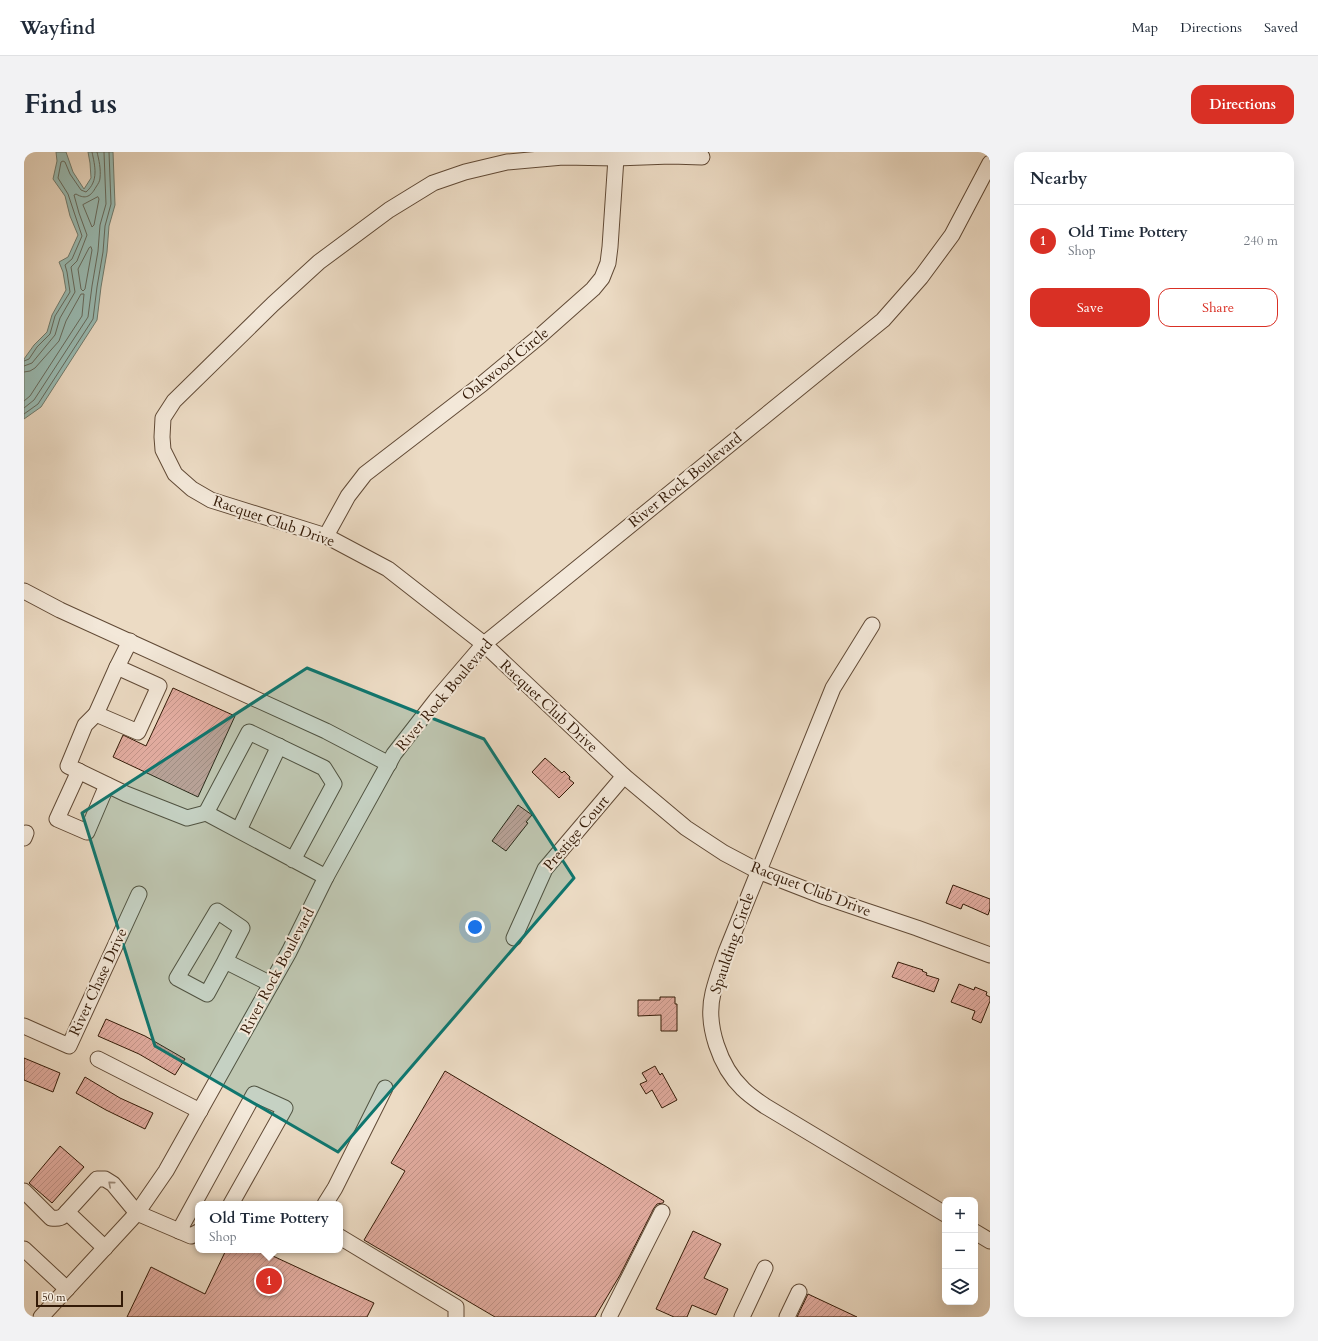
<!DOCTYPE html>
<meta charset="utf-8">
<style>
body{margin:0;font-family:Cardo,serif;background:#f2f2f3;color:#1f2937}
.controls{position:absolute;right:12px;bottom:12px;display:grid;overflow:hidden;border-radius:8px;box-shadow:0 4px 16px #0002}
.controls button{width:36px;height:36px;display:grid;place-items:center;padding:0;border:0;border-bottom:1px solid #e0e1e3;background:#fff;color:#1f2937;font:20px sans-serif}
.scale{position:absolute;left:12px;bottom:10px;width:87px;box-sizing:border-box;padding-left:4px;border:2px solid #331a07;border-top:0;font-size:11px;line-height:14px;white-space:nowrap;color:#331a07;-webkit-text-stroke:3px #f3e8d9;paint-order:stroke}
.you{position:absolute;left:451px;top:775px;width:14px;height:14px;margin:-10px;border:3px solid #fff;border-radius:50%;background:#1a73e8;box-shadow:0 0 0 6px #1a73e833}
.badge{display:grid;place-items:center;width:26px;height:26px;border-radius:50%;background:#d93025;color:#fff;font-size:13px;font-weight:700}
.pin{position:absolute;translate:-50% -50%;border:2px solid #fff;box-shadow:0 1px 4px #0006}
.popup{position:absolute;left:171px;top:1049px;width:148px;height:52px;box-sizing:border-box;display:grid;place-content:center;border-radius:8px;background:#fff;filter:drop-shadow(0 1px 3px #0005);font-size:13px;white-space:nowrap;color:#747a83}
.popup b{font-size:15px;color:#1f2937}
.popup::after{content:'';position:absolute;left:50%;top:100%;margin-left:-8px;border:8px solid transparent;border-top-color:#fff}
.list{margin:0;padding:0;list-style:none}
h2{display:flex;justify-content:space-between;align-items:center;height:52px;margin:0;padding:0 16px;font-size:17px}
h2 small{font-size:13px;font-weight:400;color:#747a83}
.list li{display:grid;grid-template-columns:26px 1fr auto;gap:12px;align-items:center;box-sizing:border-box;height:72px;padding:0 16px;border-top:1px solid #e0e1e3}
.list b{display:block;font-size:15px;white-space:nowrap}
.list p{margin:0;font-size:13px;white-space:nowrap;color:#747a83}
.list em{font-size:13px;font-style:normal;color:#747a83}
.actions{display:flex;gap:8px;padding:12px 16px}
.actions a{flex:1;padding:9px 0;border:1px solid #d93025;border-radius:12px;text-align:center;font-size:14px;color:#d93025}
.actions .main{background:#d93025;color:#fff}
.icon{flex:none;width:22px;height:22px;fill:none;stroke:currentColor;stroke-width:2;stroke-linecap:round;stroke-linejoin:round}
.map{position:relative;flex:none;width:966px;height:1165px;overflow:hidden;border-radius:12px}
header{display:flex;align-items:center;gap:24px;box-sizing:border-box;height:56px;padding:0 20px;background:#fff;border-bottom:1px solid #e0e1e3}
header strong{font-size:19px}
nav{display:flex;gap:22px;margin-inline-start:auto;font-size:14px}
.intro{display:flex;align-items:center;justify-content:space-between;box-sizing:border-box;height:96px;padding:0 24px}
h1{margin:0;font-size:28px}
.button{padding:10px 18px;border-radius:12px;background:#d93025;color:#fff;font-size:14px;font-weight:700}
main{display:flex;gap:24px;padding:0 24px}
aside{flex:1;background:#fff;border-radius:12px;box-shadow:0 4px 16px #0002}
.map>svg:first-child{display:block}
.water{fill:#99bbb3;stroke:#707b6e}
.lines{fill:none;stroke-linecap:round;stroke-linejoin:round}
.shore{stroke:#666a5d;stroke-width:1}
.building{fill:url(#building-hatch);stroke:#331a07}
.minor-casing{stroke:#614a36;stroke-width:17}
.minor{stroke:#f3e8d9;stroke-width:15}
.oneway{stroke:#9d8b7a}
.marked{fill:#0f766e;fill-opacity:0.2;stroke:#0f766e;stroke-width:3;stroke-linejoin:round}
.labels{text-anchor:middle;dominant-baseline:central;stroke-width:4;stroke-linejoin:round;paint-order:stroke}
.street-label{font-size:15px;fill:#331a07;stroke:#f3e8d9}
</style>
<header>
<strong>Wayfind</strong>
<nav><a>Map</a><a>Directions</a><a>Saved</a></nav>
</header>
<div class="intro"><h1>Find us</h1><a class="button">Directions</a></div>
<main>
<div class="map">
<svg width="966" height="1165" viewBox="0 0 966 1165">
<defs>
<pattern id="building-hatch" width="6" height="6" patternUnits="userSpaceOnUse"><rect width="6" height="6" fill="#e2aca0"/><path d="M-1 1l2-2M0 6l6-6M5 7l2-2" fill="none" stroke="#c29388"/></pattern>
</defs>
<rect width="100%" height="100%" fill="#ecdbc4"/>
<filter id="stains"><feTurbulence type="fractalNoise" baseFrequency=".005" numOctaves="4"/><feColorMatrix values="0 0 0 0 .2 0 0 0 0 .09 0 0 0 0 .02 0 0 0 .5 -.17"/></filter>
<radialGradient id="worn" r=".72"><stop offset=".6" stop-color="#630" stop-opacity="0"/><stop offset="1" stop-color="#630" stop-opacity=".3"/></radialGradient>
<polygon class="water" points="32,0 42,0 49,20 60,37 67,26 66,11 64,0 89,0 91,53 85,74 83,100 77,135 73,168 17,255 0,267 0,207 10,193 23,180 28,163 42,138 39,120 35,110 44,105 54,83 46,64 41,44 29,27 33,9"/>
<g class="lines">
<g class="shore">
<polygon points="74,45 75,47 70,73 68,75 59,53"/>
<polygon points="67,95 68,98 61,137 59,139 57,137 54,117 65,96"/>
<path d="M0,209L5,207L13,195L26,182L31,164L46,140L43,120L41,113L48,107L58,84L44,42L34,26L37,10L39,9L41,10L46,22L57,38L62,40C75,29 71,14 68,0"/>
<path d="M0,214L8,211L31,183L36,166L51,140L47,115L53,109L63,83L55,61L50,43L52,42C62,48 67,44 72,35C74,32 76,29 76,26C77,17 75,8 73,0"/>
<polyline points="0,220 6,219 11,216 35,189 42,169 57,142 60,142 58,164 6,244 0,249"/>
<polyline points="0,256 10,248 64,165 68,134 74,99 76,73 82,52 80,0"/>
<polyline points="0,262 14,252 69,167 73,135 79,100 81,74 87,52 85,0"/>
</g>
</g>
<g class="building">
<polygon points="149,536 211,564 174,645 89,605 99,583 122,594"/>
<polygon points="521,606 538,621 540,619 546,625 545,627 550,631 535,646 508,620"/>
<polygon points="494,653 508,663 502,670 504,671 482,699 468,689"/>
<polygon points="929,733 966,747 966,757 964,763 939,752 937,757 922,751"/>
<polygon points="874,810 899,818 898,819 903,821 902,823 915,827 910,840 868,825"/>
<polygon points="935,832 950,838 951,835 963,840 962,843 966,845 966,849 957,871 948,867 951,859 927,850"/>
<polygon points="636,845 651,845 651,852 653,852 653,879 637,879 637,863 614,864 614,848 636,848"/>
<polygon points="82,867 121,884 161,907 151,923 115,902 74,884"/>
<polygon points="0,906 36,921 29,940 0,928"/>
<polygon points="631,914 636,923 638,921 653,948 638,956 628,938 622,942 616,932 623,929 618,921"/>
<polygon points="421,919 640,1049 639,1051 633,1052 630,1056 596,1123 571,1165 471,1165 340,1088 381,1019 367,1011"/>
<polygon points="61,925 96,946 129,961 121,977 82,958 52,941"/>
<polygon points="36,994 60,1015 28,1051 5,1031"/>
<polygon points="669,1079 697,1092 680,1126 704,1137 692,1163 668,1153 663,1165 650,1165 632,1157"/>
<polygon points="202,1098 236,1098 350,1151 343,1165 103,1165 127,1115 181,1142"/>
<polygon points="784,1142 833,1165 773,1165"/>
</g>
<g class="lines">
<defs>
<g id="minor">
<polyline points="678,5 647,4 592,6 539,5 483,10 441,20 409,31 365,58 295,110 249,152 150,249 139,266 138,285 139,298 151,322 168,337 187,348 302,384 364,417 460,492 600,624 662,676 700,701 734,719 801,745 893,776 966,803"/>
<polyline points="302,384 324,344 341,322 458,232 516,184 569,137 578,126 584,111 586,95 592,6"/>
<polyline points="0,439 36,458 302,579 365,612"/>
<path d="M848,473L809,536L702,800C697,814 692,828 689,841C681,873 696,915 719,937C726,944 734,949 741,954L921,1062"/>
<polyline points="106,489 93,515 135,534 114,580 72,562 61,573 44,614 102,642 163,666 182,661"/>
<polyline points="72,562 93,515"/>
<polyline points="55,619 33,667 63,680 83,633"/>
<polyline points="215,678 255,594"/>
<polyline points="0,686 2,681"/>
<polyline points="269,708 310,632 300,616 225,580 182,661 302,725"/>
<polyline points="490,786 521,717 600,624"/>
<polyline points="201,809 218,776 193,759 153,826 183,842 201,809 247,832"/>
<polyline points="0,874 45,894 115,742"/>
<polyline points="74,907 176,959"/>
<path d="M0,1039L27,1066C35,1067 38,1066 43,1060"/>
<polyline points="301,1052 311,1036 361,936"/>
<polyline points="155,1079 230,942 261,956 207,1052"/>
<polyline points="951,1080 966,1089"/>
<polyline points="316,1085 432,1155 432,1165"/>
<polyline points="81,1096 43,1060 73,1027 81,1027 89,1032 113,1061 167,1084 174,1080"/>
<polyline points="0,1097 43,1137"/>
<polyline points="17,1165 113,1061 142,1019 265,800 302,725 370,602 412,548 460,492 859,168 897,125 928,83 966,11"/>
<polyline points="585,1165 638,1060"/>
<polyline points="718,1165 741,1116"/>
<polyline points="763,1165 775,1140"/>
</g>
</defs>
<use href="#minor" class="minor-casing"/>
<use href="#minor" class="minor"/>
</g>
<defs><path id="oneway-chevron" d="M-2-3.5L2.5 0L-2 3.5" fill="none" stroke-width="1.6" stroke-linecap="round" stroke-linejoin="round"/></defs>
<use class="oneway" href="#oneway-chevron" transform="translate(87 1032) rotate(-139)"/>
<path class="marked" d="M283,516L460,587L550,726L314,1000L131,894L58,661Z"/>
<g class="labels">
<g class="street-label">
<text transform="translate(481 212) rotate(-39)">Oakwood Circle</text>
<text transform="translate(661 328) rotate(-39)">River Rock Boulevard</text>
<text transform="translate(250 369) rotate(19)">Racquet Club Drive</text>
<text transform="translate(420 543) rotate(-50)">River Rock Boulevard</text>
<text transform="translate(525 554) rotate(43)">Racquet Club Drive</text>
<text transform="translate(552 681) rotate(-50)">Prestige Court</text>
<text transform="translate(787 737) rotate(21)">Racquet Club Drive</text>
<text transform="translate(708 791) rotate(-71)">Spaulding Circle</text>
<text transform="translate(253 819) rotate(-62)">River Rock Boulevard</text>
<text transform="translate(74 830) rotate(-65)">River Chase Drive</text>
</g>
</g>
<rect width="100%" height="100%" filter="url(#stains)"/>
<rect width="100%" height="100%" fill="url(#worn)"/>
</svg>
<div class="controls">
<button>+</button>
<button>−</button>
<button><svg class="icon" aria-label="layers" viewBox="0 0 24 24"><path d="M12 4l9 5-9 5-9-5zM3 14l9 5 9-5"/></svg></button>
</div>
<div class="scale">50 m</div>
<div class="you"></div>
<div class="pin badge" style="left:245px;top:1129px">1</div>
<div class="popup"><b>Old Time Pottery</b>Shop</div>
</div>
<aside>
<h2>Nearby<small></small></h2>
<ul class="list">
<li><span class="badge">1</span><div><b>Old Time Pottery</b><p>Shop</p></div><em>240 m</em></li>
</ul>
<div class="actions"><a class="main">Save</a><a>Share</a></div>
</aside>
</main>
